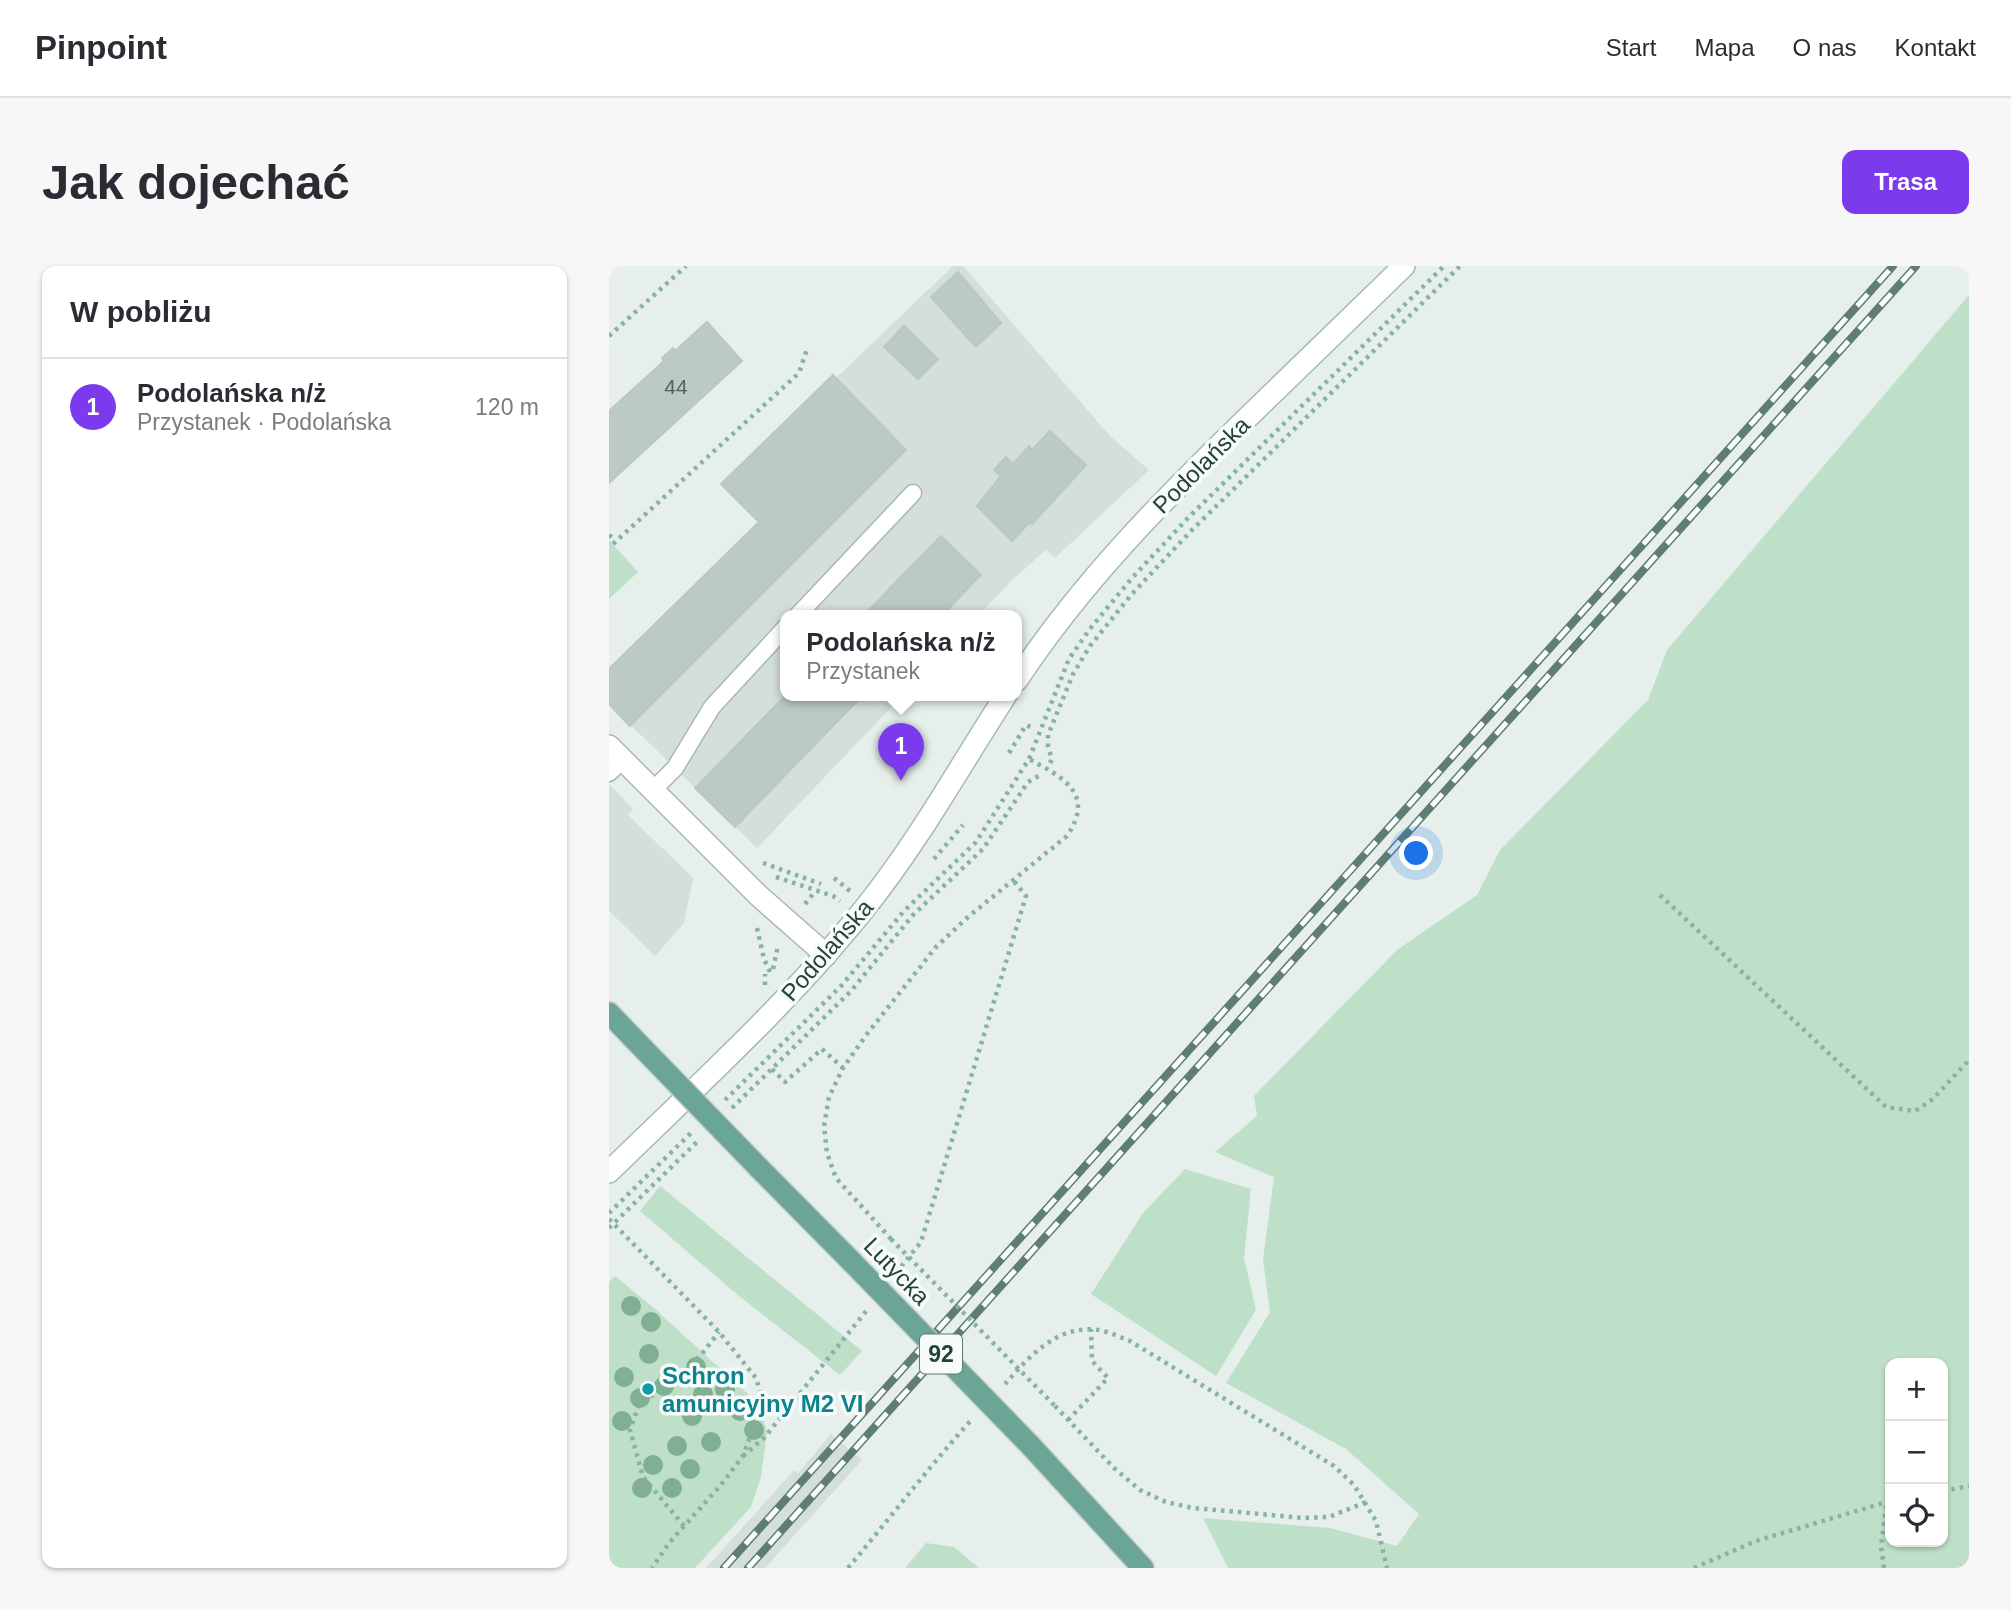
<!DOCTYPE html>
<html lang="pl">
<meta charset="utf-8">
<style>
body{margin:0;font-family:Helvetica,sans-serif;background:#f7f7f7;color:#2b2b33}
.controls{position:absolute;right:21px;bottom:21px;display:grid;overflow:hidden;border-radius:14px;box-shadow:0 2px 5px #0004}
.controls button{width:63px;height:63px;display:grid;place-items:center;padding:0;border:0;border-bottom:2px solid #e1e1e2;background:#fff;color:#2b2b33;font:35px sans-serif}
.you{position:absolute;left:808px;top:588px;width:24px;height:24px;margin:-18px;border:5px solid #fff;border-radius:50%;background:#1a73e8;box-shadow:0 0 0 10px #1a73e833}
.badge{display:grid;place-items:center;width:46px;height:46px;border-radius:50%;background:#7c3aed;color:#fff;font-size:23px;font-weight:700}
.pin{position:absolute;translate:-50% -58px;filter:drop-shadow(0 2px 4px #0008)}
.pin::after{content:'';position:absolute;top:37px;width:24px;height:21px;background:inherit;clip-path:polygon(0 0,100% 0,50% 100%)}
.popup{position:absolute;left:171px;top:344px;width:242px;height:91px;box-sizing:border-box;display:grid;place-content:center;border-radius:14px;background:#fff;filter:drop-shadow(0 2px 5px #0005);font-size:23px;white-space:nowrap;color:#7c7c81}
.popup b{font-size:26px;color:#2b2b33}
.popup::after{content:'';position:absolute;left:50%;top:100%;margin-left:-14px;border:14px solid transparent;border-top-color:#fff}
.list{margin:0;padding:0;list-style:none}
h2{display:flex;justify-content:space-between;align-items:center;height:91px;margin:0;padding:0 28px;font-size:30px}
h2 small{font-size:23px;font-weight:400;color:#7c7c81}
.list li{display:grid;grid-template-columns:46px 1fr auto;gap:21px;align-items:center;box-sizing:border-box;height:98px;padding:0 28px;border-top:2px solid #e1e1e2}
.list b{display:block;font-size:26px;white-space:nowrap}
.list p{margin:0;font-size:23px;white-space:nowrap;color:#7c7c81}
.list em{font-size:23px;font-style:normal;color:#7c7c81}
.icon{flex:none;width:38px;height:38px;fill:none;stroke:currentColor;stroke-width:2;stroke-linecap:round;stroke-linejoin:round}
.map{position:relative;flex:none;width:1360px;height:1302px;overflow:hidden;border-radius:14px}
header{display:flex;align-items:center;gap:42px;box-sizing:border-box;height:98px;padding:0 35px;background:#fff;border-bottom:2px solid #e1e1e2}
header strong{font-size:33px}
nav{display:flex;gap:38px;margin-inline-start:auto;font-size:24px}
.intro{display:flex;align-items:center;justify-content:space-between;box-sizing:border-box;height:168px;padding:0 42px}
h1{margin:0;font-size:49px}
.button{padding:18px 32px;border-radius:14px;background:#7c3aed;color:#fff;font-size:24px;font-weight:700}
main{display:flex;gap:42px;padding:0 42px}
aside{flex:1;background:#fff;border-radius:14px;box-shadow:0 2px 5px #0004}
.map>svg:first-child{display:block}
.built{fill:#d4dfda}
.green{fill:#bfe0c8;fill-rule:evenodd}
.building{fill:#bbcac4;stroke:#b8c9c2;stroke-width:2}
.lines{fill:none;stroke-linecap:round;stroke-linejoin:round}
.lane-casing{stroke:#a8b8b2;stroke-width:19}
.street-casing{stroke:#a8b8b2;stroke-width:24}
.secondary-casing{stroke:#a4bbb3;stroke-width:24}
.primary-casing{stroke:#c2cac8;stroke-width:24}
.path{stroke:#86b3a5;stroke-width:4.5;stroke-dasharray:3.5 5;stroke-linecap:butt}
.lane{stroke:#fff;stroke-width:16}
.street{stroke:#fff;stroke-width:21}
.secondary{stroke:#fff;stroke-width:21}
.primary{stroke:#6aa596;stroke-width:21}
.rail-casing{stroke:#5f7d75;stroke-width:8}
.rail{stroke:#f7fbf9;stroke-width:5;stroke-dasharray:16;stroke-linecap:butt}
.primary-bridge-casing{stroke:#c2cac8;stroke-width:24;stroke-linecap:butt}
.path-bridge{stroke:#86b3a5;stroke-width:4.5;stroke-dasharray:3.5 5;stroke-linecap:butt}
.primary-bridge{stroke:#6aa596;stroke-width:21}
.tree{fill:#80af93}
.culture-dot{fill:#0f9aa8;stroke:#f7fbf9;stroke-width:2.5}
.labels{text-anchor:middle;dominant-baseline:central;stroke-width:7;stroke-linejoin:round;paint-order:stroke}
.number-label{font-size:21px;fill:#4a645c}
.shield{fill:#f7fbf9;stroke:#637a73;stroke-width:2}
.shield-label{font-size:23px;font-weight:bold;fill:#24423a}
.street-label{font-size:24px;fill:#24423a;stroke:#f7fbf9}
.culture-label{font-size:24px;font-weight:bold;fill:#0d838f;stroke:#f7fbf9;text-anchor:start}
</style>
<header>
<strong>Pinpoint</strong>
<nav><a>Start</a><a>Mapa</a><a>O nas</a><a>Kontakt</a></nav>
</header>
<div class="intro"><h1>Jak dojechać</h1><a class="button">Trasa</a></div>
<main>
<aside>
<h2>W pobliżu<small></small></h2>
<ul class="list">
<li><span class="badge">1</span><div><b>Podolańska n/ż</b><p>Przystanek · Podolańska</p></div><em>120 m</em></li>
</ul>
</aside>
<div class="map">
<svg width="1360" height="1302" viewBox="0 0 1360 1302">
<rect width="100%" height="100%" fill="#e6efeb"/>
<g class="built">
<polygon points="344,0 354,0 501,170 540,204 446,292 437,284 406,311 370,349 176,349 176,429 294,429 148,582 0,438 0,403 150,256 112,218 224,109 227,112"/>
<polygon points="0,518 24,543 19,549 84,612 75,657 46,690 0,645"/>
<polygon points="222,1168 253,1194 156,1302 97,1302 185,1204 189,1207"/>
</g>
<g class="green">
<path d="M1360,29V1302H619L594,1252L721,1262L788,1280L810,1248L737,1183L617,1117L661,1046L654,993L665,911L606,886L648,850L645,830L788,684L868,629L891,584L1039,434L1058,384ZM1281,1097H1334V1276H1281Z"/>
<polygon points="0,274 29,306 0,333"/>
<polygon points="576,903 642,923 635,992 647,1044 607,1110 482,1028 534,947"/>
<polygon points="51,920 253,1085 231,1109 130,1030 31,945"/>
<polygon points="6,1010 46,1043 139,1128 152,1145 158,1166 152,1211 142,1241 86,1302 0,1302 0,1016"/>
<polygon points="317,1277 345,1281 370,1302 296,1302"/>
</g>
<g class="building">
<polygon points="349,6 392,57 367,81 322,31"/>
<polygon points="98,56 133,95 0,217 0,145 55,95 53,92 64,82 66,85"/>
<polygon points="295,60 329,93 309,113 275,81"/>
<polygon points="224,109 297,184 21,460 0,438 0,403 150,256 112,218"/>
<polygon points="441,165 477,199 423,258 421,256 403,275 368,240 392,210 385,204 397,191 404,198 420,180 423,184"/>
<polygon points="332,270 372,309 333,349 255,349"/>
<polygon points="177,429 254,429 126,561 86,522"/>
</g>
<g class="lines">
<defs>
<g id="lane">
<polyline points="189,349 304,227"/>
<polyline points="0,507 14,494"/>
<polyline points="44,524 66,502 103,441 176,362"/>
</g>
<polyline id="street" points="0,480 150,630 217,689"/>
<g id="secondary">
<path d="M408,414C472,317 552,236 635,155C688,104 741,52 795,0"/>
<path d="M0,906C87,821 179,738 256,642C309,576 351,500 397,429"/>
</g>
<g id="primary">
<polyline points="0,747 23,771"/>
<polyline points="149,901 243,996"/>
<polyline points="421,1179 534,1302"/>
</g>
</defs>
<use href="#lane" class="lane-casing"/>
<use href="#street" class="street-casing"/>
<use href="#secondary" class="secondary-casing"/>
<use href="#primary" class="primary-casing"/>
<g class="path">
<polyline points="0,70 77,0"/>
<polyline points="0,269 7,274"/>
<polyline points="4,278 190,107 198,83"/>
<polyline points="400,487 417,459 424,462"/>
<polyline points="441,497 443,493 439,481 439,469 464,408 481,380 522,329 582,265 851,0"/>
<polyline points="325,593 354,559"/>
<polyline points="154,597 212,618"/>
<polyline points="167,611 224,630 231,635"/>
<polyline points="225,612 241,625"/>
<polyline points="1051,629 1277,841 1306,845 1324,833 1360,794"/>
<polyline points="196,638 204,628"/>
<polyline points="148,662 155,693 163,710"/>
<polyline points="164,703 169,680"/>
<polyline points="156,719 156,708"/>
<polyline points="163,803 176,816 213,783 234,802"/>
<polyline points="116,834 233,719 295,645 367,576 420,493 460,393 480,364 523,312 578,253 835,0"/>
<polyline points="123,842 242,725 304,649 374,583 419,516 433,508"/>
<polyline points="0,947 82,867"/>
<polyline points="0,953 110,1066 147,1112 154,1135 134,1190 111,1220 60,1277 43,1302"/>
<polyline points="0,962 89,875"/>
<path d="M282,973L227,912L218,887L215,860L220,831L234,802L258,768L327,681L359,651L458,570C487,527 453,511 420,493"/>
<polyline points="287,1007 312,976 417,630 404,614"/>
<path d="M396,1118C420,1091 448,1058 490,1064C500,1066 511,1071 521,1075L725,1200L745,1219L767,1255L778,1302"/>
<polyline points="446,1140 505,1202 531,1224 557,1236 584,1242 695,1252 720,1251 757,1236"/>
<polyline points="459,1154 499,1112 483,1095 482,1063"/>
<polyline points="134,1190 155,1172 258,1044"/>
<polyline points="1334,1225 1360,1220"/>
<polyline points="75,1260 34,1211 21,1164 30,1139 71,1108 92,1089 110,1066"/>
<path d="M239,1302C281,1252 320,1201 364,1152"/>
<polyline points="1085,1302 1147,1275 1281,1235"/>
<polyline points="1275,1302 1272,1280 1278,1235"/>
</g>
<use href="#lane" class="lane"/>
<use href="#street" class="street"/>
<use href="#secondary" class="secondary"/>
<use href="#primary" class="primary"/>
<defs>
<g id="rail">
<polyline points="115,1302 1284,0"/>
<polyline points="139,1302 1307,0"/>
</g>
</defs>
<use href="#rail" class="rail-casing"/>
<use href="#rail" class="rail"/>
<defs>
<g id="primary-bridge">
<polyline points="23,771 149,901"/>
<polyline points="243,996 421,1179"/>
</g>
</defs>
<use href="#primary-bridge" class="primary-bridge-casing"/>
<polyline class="path-bridge" points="282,973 446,1140"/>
<use href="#primary-bridge" class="primary-bridge"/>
</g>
<g class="tree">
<circle cx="22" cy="1040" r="10"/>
<circle cx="42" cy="1056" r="10"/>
<circle cx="40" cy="1088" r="10"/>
<circle cx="87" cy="1101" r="10"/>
<circle cx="15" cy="1111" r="10"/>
<circle cx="55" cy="1120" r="10"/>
<circle cx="116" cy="1123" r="10"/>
<circle cx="94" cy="1128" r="10"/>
<circle cx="31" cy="1132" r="10"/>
<circle cx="131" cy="1145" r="10"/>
<circle cx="83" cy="1150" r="10"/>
<circle cx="13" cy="1155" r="10"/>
<circle cx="145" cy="1164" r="10"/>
<circle cx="102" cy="1176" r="10"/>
<circle cx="68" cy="1180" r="10"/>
<circle cx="44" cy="1199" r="10"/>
<circle cx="81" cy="1203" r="10"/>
<circle cx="33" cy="1222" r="10"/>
<circle cx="63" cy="1222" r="10"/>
</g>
<circle class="culture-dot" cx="39" cy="1123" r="7"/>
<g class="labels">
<g class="number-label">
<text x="67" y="120">44</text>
</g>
<rect class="shield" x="311" y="1068.5" width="42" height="39" rx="5"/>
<g class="shield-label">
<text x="332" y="1088">92</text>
</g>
<g class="street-label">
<text transform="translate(592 199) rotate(-45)">Podolańska</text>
<text transform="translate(218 684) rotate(-49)">Podolańska</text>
<text transform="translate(288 1005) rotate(46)">Lutycka</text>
</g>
<g class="culture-label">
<text x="53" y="1109">Schron<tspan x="53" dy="28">amunicyjny M2 VI</tspan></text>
</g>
</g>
</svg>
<div class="controls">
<button>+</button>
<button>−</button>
<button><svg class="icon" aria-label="locate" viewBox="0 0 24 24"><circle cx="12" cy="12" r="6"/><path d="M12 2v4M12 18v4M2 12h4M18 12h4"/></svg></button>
</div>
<div class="you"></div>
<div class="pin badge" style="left:292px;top:515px">1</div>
<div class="popup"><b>Podolańska n/ż</b>Przystanek</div>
</div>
</main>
